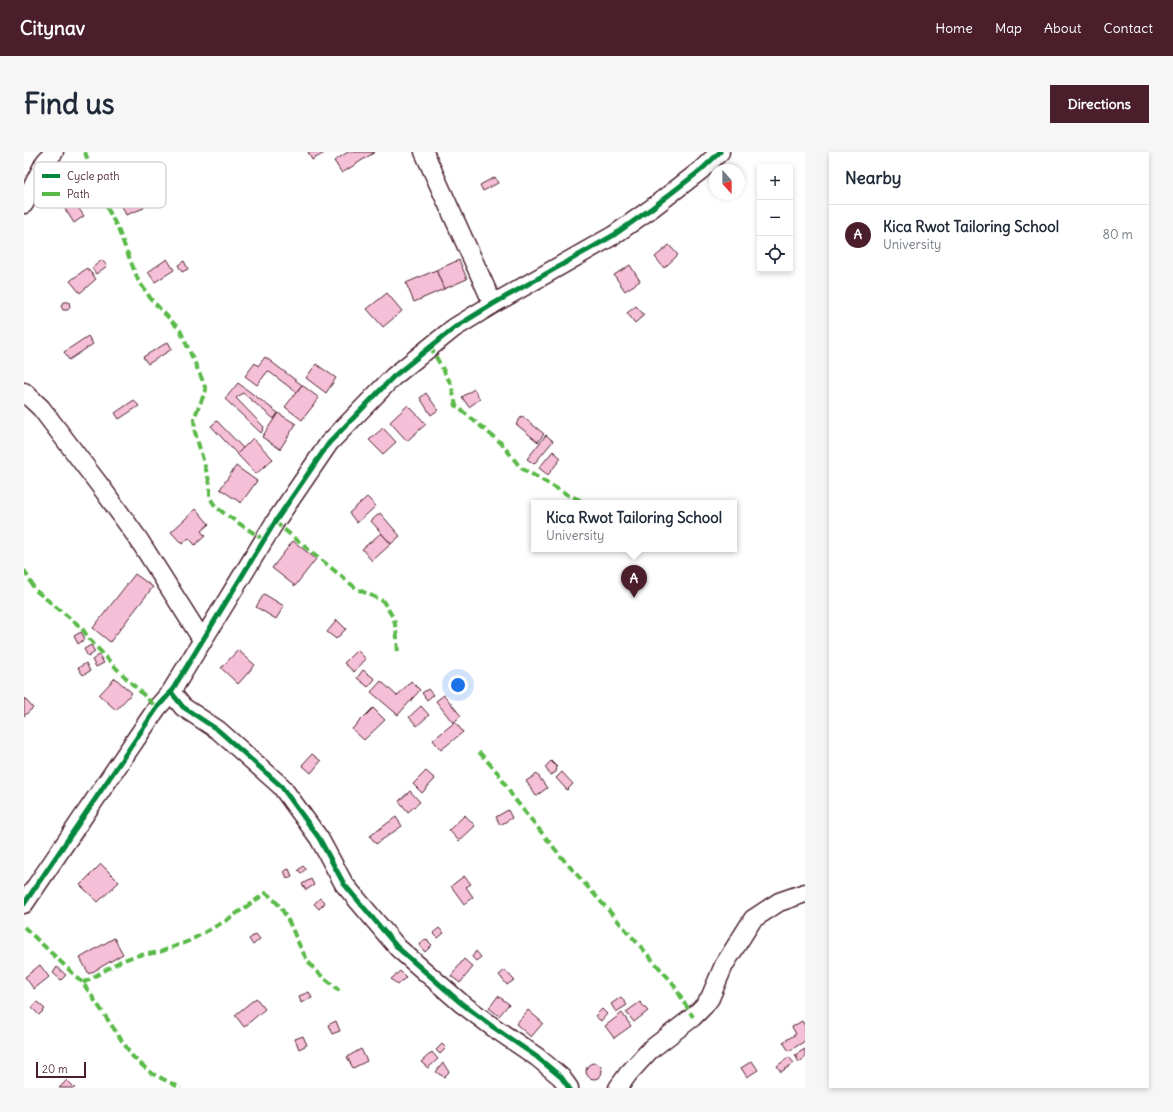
<!DOCTYPE html>
<meta charset="utf-8">
<style>
body{margin:0;font-family:Delius,sans-serif;background:#f6f6f7;color:#1f2937}
.controls{position:absolute;right:12px;top:12px;display:grid;overflow:hidden;border-radius:0px;box-shadow:0 2px 6px #0003}
.controls button{width:36px;height:36px;display:grid;place-items:center;padding:0;border:0;border-bottom:1px solid #e0e1e3;background:#fff;color:#1f2937;font:20px sans-serif}
.compass{position:absolute;left:685px;top:12px;width:36px;height:36px;border-radius:50%;background:#fff;box-shadow:0 2px 6px #0003;rotate:159deg}
.scale{position:absolute;left:12px;bottom:10px;width:50px;box-sizing:border-box;padding-left:4px;border:2px solid #4a1f2b;border-top:0;font-size:11px;line-height:14px;white-space:nowrap;color:#4a1f2b;-webkit-text-stroke:3px #fff;paint-order:stroke}
.you{position:absolute;left:434px;top:533px;width:14px;height:14px;margin:-10px;border:3px solid #fff;border-radius:50%;background:#1a73e8;box-shadow:0 0 0 6px #1a73e833}
.badge{display:grid;place-items:center;width:26px;height:26px;border-radius:50%;background:#4a1f2b;color:#fff;font-size:13px;font-weight:700}
.pin{position:absolute;translate:-50% -33px;filter:drop-shadow(0 1px 2px #0008)}
.pin::after{content:'';position:absolute;top:21px;width:14px;height:12px;background:inherit;clip-path:polygon(0 0,100% 0,50% 100%)}
.popup{position:absolute;left:507px;top:348px;width:206px;height:52px;box-sizing:border-box;display:grid;place-content:center;border-radius:0px;background:#fff;filter:drop-shadow(0 1px 3px #0005);font-size:13px;white-space:nowrap;color:#747a83}
.popup b{font-size:15px;color:#1f2937}
.popup::after{content:'';position:absolute;left:50%;top:100%;margin-left:-8px;border:8px solid transparent;border-top-color:#fff}
.list{margin:0;padding:0;list-style:none}
h2{display:flex;justify-content:space-between;align-items:center;height:52px;margin:0;padding:0 16px;font-size:17px}
h2 small{font-size:13px;font-weight:400;color:#747a83}
.list li{display:grid;grid-template-columns:26px 1fr auto;gap:12px;align-items:center;box-sizing:border-box;height:60px;padding:0 16px;border-top:1px solid #e0e1e3}
.list b{display:block;font-size:15px;white-space:nowrap}
.list p{margin:0;font-size:13px;white-space:nowrap;color:#747a83}
.list em{font-size:13px;font-style:normal;color:#747a83}
.icon{flex:none;width:22px;height:22px;fill:none;stroke:currentColor;stroke-width:2;stroke-linecap:round;stroke-linejoin:round}
.map{position:relative;flex:none;width:781px;height:936px;overflow:hidden;border-radius:0px}
header{display:flex;align-items:center;gap:24px;box-sizing:border-box;height:56px;padding:0 20px;background:#4a1f2b;color:#fff}
header strong{font-size:19px}
nav{display:flex;gap:22px;margin-inline-start:auto;font-size:14px}
.intro{display:flex;align-items:center;justify-content:space-between;box-sizing:border-box;height:96px;padding:0 24px}
h1{margin:0;font-size:28px}
.button{padding:10px 18px;border-radius:0px;background:#4a1f2b;color:#fff;font-size:14px;font-weight:700}
main{display:flex;gap:24px;padding:0 24px}
aside{flex:1;background:#fff;border-radius:0px;box-shadow:0 2px 6px #0003}
.map>svg:first-child{display:block}
.building{fill:#f5bfd8;stroke:#4a1f2b}
.lines{fill:none;stroke-linecap:round;stroke-linejoin:round}
.minor-casing{stroke:#4a1f2b;stroke-width:21}
.minor{stroke:#fff;stroke-width:18}
.quiet{stroke:#58b947;stroke-width:4;stroke-dasharray:8 4;stroke-linecap:butt}
.cycleway-casing{stroke:#fff;stroke-width:8}
.cycleway{stroke:#00873e;stroke-width:5}
.key{fill:#fff;stroke:#c9bcbf;stroke-width:1}
.key-label{font-size:11px;fill:#4a1f2b}
</style>
<header>
<strong>Citynav</strong>
<nav><a>Home</a><a>Map</a><a>About</a><a>Contact</a></nav>
</header>
<div class="intro"><h1>Find us</h1><a class="button">Directions</a></div>
<main>
<div class="map">
<svg width="781" height="936" viewBox="0 0 781 936">
<rect width="100%" height="100%" fill="#fff"/>
<filter id="ink" filterUnits="userSpaceOnUse"><feTurbulence type="fractalNoise" baseFrequency=".025" numOctaves="2"/><feDisplacementMap in="SourceGraphic" scale="8" xChannelSelector="R" yChannelSelector="G"/><feConvolveMatrix kernelMatrix="1 2 1 2 8 2 1 2 1" color-interpolation-filters="sRGB"/></filter>
<g filter="url(#ink)">
<g class="building">
<polygon points="284,0 302,0 288,8"/>
<polygon points="324,0 351,0 318,21 310,9"/>
<polygon points="471,25 474,31 459,39 456,33"/>
<polygon points="116,47 120,56 102,63 98,54"/>
<polygon points="51,51 60,64 50,71 41,57"/>
<polygon points="645,93 654,103 640,116 631,105"/>
<polygon points="143,107 150,118 131,130 124,120"/>
<polygon points="78,108 83,114 72,122 68,116"/>
<polygon points="435,108 443,127 420,137 412,118"/>
<polygon points="160,109 164,117 158,120 154,113"/>
<polygon points="606,113 616,129 601,139 590,123"/>
<polygon points="63,116 72,127 56,141 46,129"/>
<polygon points="412,118 420,137 390,150 382,131"/>
<polygon points="363,141 378,159 359,175 343,157"/>
<polygon points="39,150 45,150 46,155 44,158 39,158 37,154"/>
<polygon points="612,154 620,163 611,171 603,161"/>
<polygon points="64,184 69,192 45,208 40,200"/>
<polygon points="144,190 148,197 124,212 119,205"/>
<polygon points="241,205 278,233 272,240 244,219 233,233 221,224 231,211 234,214"/>
<polygon points="292,212 312,226 302,241 282,226"/>
<polygon points="214,231 254,261 250,267 219,241 212,246 240,275 237,281 201,247"/>
<polygon points="278,233 295,246 278,268 261,255"/>
<polygon points="450,237 456,247 445,255 438,245"/>
<polygon points="402,241 414,258 407,263 396,246"/>
<polygon points="110,248 115,254 95,267 91,261"/>
<polygon points="384,253 402,272 383,289 366,270"/>
<polygon points="254,261 272,272 256,297 238,285"/>
<polygon points="498,264 520,282 514,290 492,272"/>
<polygon points="193,269 219,296 213,302 187,274"/>
<polygon points="359,276 372,290 359,302 345,288"/>
<polygon points="522,283 529,289 510,312 503,307"/>
<polygon points="229,286 249,307 232,322 213,302"/>
<polygon points="529,299 537,306 524,323 515,316"/>
<polygon points="212,314 233,329 217,351 196,337"/>
<polygon points="343,345 352,354 333,371 325,361"/>
<polygon points="172,357 185,372 177,379 181,384 171,393 165,386 158,392 147,380"/>
<polygon points="356,361 376,384 367,392 347,369"/>
<polygon points="357,381 367,392 348,409 338,397"/>
<polygon points="269,389 292,407 271,434 248,416"/>
<polygon points="111,422 129,435 86,490 69,476"/>
<polygon points="240,442 260,454 252,467 232,455"/>
<polygon points="313,468 322,477 312,487 303,480"/>
<polygon points="57,480 61,487 54,492 50,484"/>
<polygon points="67,493 71,500 64,505 60,497"/>
<polygon points="214,498 231,513 214,532 197,516"/>
<polygon points="333,498 342,507 330,520 320,511"/>
<polygon points="75,503 80,511 72,515 68,508"/>
<polygon points="62,511 66,519 59,523 54,516"/>
<polygon points="339,518 351,527 344,535 333,526"/>
<polygon points="91,526 108,541 92,558 75,543"/>
<polygon points="357,529 373,544 387,529 396,538 374,563 347,540"/>
<polygon points="404,537 409,543 403,548 398,541"/>
<polygon points="420,543 437,564 429,571 412,549"/>
<polygon points="0,546 9,556 0,564"/>
<polygon points="397,554 405,563 393,574 385,565"/>
<polygon points="349,556 361,568 340,588 328,577"/>
<polygon points="431,570 439,580 417,598 409,588"/>
<polygon points="288,602 297,609 287,621 278,613"/>
<polygon points="527,609 533,615 532,620 526,623 521,615"/>
<polygon points="402,619 411,627 398,641 389,632"/>
<polygon points="538,620 549,632 543,638 532,626"/>
<polygon points="513,622 523,636 512,644 502,629"/>
<polygon points="386,639 396,650 384,660 375,649"/>
<polygon points="484,658 488,666 476,673 472,665"/>
<polygon points="441,663 451,674 435,689 425,678"/>
<polygon points="372,665 378,674 352,692 346,684"/>
<polygon points="77,712 95,730 74,750 56,733"/>
<polygon points="279,714 282,717 277,721 274,718"/>
<polygon points="265,717 268,724 263,726 260,719"/>
<polygon points="440,724 447,732 442,735 449,745 440,752 427,734"/>
<polygon points="287,727 290,733 282,738 278,732"/>
<polygon points="296,746 301,751 295,757 290,752"/>
<polygon points="415,776 420,781 414,786 409,781"/>
<polygon points="232,782 236,787 229,793 225,787"/>
<polygon points="90,786 99,802 65,822 56,806"/>
<polygon points="402,787 408,793 401,800 395,793"/>
<polygon points="452,799 457,805 452,809 448,805"/>
<polygon points="440,807 449,815 436,831 427,824"/>
<polygon points="16,813 25,825 10,837 1,825"/>
<polygon points="33,815 42,823 37,828 29,821"/>
<polygon points="481,818 490,828 483,833 475,823"/>
<polygon points="376,819 382,825 374,833 367,827"/>
<polygon points="285,840 288,846 277,851 275,844"/>
<polygon points="474,844 485,852 475,864 465,856"/>
<polygon points="597,845 603,853 592,860 587,852"/>
<polygon points="232,846 241,857 220,875 211,863"/>
<polygon points="13,850 21,857 15,863 8,856"/>
<polygon points="616,850 624,859 610,870 602,860"/>
<polygon points="578,857 583,862 577,869 571,864"/>
<polygon points="504,858 519,871 507,885 492,872"/>
<polygon points="598,861 607,874 590,886 581,874"/>
<polygon points="312,869 316,879 308,882 304,873"/>
<polygon points="778,869 781,874 781,889 765,899 759,890 772,882 768,875"/>
<polygon points="279,884 283,893 275,897 271,887"/>
<polygon points="418,892 422,896 416,902 412,898"/>
<polygon points="337,897 343,909 329,916 323,905"/>
<polygon points="781,897 781,906 775,910 771,903"/>
<polygon points="408,900 414,907 404,916 397,910"/>
<polygon points="765,905 770,911 757,920 753,914"/>
<polygon points="728,909 734,918 723,925 717,916"/>
<circle cx="570" cy="919" r="8"/>
<polygon points="419,911 425,920 420,925 412,920"/>
<polygon points="43,928 51,936 35,936"/>
</g>
<g class="lines">
<defs>
<g id="minor">
<polyline points="400,0 469,152"/>
<polyline points="0,52 21,10 30,0"/>
<polyline points="0,240 17,256 80,339 115,388 179,489"/>
<polyline points="147,540 159,555 194,578 257,634 295,686 320,732 374,796 437,851 469,875 513,905 537,925 545,936"/>
<polyline points="0,752 133,556 147,540 251,370 305,291 369,225 430,176 469,152 590,83 628,56 677,18 696,0"/>
<polyline points="594,936 604,922 626,898 669,865 680,854 686,846 700,813 729,767 755,750 781,741"/>
</g>
</defs>
<use href="#minor" class="minor-casing"/>
<use href="#minor" class="minor"/>
<g class="quiet">
<polyline points="61,0 73,36 94,77 114,128 127,147 156,178 178,227 182,238 170,266 171,280 186,332 186,346 192,355 201,362 240,388"/>
<polyline points="406,194 427,232 432,254 477,291 497,316 546,344 564,351"/>
<polyline points="251,370 333,437 359,449 370,467 373,485 374,503"/>
<polyline points="0,418 11,438 57,475 66,488 93,517 133,556"/>
<polyline points="455,600 474,621 489,645 539,707 648,830 669,865"/>
<polyline points="0,775 59,831 109,905 127,921 157,936"/>
<path d="M59,831L97,809L111,804L136,800L165,789L203,768L242,741C267,759 269,788 286,812C294,823 306,829 315,839"/>
</g>
<defs>
<g id="cycleway">
<polyline points="147,540 159,555 194,578 257,634 295,686 320,732 374,796 437,851 469,875 513,905 537,925 545,936"/>
<polyline points="0,752 133,556 147,540 251,370 305,291 369,225 430,176 469,152 590,83 628,56 677,18 696,0"/>
</g>
</defs>
<use href="#cycleway" class="cycleway-casing"/>
<use href="#cycleway" class="cycleway"/>
</g>
</g>
<rect x="10" y="10" width="132" height="46" rx="6" class="key"/>
<rect x="18" y="22" width="18" height="4" fill="#00873e"/>
<rect x="18" y="40" width="18" height="4" fill="#58b947"/>
<g class="key-label">
<text x="43" y="28">Cycle path</text>
<text x="43" y="46">Path</text>
</g>
</svg>
<div class="controls">
<button>+</button>
<button>−</button>
<button><svg class="icon" aria-label="locate" viewBox="0 0 24 24"><circle cx="12" cy="12" r="6"/><path d="M12 2v4M12 18v4M2 12h4M18 12h4"/></svg></button>
</div>
<svg class="compass" viewBox="-18 -18 36 36"><path d="M0-13l5 13h-10z" fill="#e53935"/><path d="M0 13l5-13h-10z" fill="#747a83"/></svg>
<div class="scale">20 m</div>
<div class="you"></div>
<div class="pin badge" style="left:610px;top:446px">A</div>
<div class="popup"><b>Kica Rwot Tailoring School</b>University</div>
</div>
<aside>
<h2>Nearby<small></small></h2>
<ul class="list">
<li><span class="badge">A</span><div><b>Kica Rwot Tailoring School</b><p>University</p></div><em>80 m</em></li>
</ul>
</aside>
</main>
